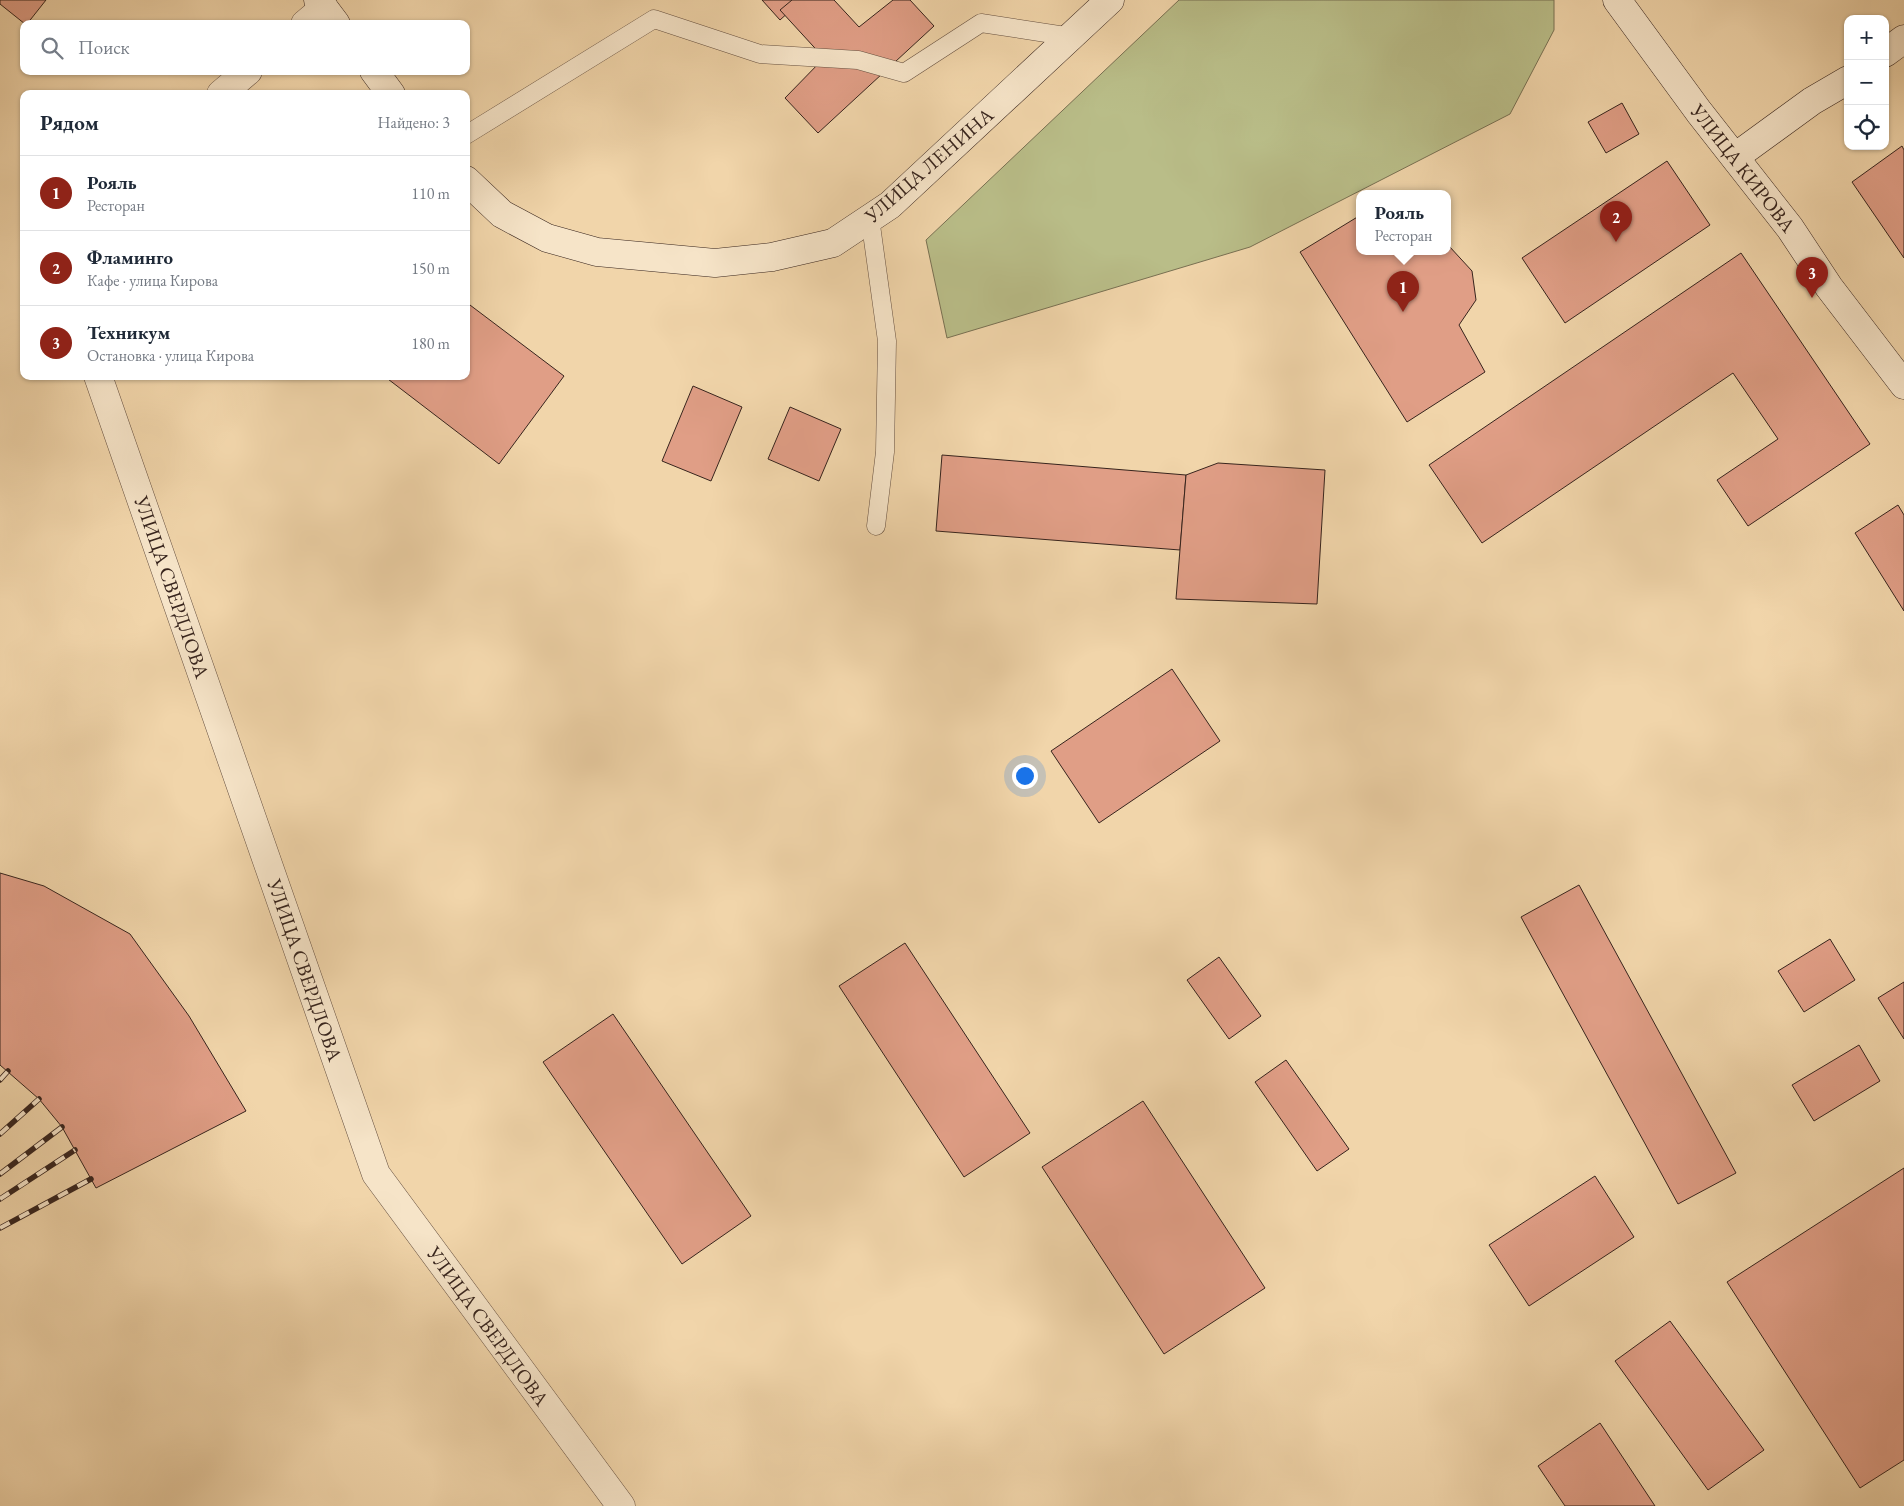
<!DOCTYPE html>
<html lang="ru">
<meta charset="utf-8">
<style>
body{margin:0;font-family:"EB Garamond",serif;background:#f6f6f7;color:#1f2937}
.controls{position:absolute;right:15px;top:15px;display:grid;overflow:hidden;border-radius:10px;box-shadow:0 1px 4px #0004}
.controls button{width:45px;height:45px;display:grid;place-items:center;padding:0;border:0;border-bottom:1px solid #e0e1e3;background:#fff;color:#1f2937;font:25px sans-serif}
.you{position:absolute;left:1024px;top:775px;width:18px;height:18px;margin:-12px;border:4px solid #fff;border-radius:50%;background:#1a73e8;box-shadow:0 0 0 8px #1a73e833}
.badge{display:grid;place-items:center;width:32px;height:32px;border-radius:50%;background:#8f2418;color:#fff;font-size:16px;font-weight:700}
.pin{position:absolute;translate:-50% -41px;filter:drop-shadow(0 1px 2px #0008)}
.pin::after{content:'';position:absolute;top:26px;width:18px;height:15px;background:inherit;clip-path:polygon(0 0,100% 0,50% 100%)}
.popup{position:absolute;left:1356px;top:190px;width:95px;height:65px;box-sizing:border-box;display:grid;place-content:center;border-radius:10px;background:#fff;filter:drop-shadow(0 1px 4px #0005);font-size:16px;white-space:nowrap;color:#747a83}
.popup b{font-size:19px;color:#1f2937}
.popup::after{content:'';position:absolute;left:50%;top:100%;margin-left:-10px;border:10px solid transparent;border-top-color:#fff}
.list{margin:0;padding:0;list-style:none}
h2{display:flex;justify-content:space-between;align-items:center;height:65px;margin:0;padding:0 20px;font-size:21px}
h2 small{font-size:16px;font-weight:400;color:#747a83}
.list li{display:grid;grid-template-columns:32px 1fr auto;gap:15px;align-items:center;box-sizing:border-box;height:75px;padding:0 20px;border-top:1px solid #e0e1e3}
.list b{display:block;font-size:19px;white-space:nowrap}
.list p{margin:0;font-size:16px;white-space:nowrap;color:#747a83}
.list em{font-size:16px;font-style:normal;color:#747a83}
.icon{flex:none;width:28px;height:28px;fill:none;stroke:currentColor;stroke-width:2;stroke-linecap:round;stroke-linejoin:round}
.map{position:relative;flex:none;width:1904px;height:1506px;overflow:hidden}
.search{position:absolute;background:#fff;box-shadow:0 1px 4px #0004;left:20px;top:20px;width:450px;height:55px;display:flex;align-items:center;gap:12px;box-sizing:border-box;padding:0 18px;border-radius:10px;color:#747a83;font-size:19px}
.panel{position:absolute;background:#fff;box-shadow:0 1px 4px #0004;left:20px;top:90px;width:450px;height:290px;border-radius:10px}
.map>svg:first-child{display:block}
.green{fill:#b9bd88;stroke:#787052}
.building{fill:#e09e86;stroke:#37241d}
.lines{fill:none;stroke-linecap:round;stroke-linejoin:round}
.lane-casing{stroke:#665040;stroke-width:19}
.street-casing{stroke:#665040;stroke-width:29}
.secondary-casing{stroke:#37241d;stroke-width:29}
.lane{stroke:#f6e4c8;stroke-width:18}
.street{stroke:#f6e4c8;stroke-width:28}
.secondary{stroke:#f6e4c8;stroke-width:28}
.rail-casing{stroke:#37241d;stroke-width:5.5}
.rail{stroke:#f6e4c8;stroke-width:4;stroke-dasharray:11;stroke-linecap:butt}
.labels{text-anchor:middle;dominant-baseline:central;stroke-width:4;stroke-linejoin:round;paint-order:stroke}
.street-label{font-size:20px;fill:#37241d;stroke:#f6e4c8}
</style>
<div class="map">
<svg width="1904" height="1506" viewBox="0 0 1904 1506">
<rect width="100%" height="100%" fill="#f1d5aa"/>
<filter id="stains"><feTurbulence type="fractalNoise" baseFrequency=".004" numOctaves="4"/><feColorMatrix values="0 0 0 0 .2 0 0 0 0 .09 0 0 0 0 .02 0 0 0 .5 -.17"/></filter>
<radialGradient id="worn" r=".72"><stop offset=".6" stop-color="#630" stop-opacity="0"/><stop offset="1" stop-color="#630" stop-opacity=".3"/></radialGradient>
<polygon class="green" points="1179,0 1554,0 1554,30 1510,114 1250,247 947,338 926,240"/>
<g class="building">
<polygon points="0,0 46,0 27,24 25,24 0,4"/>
<polygon points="762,0 802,0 780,20"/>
<polygon points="792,0 834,0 859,27 893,0 910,0 934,26 818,133 785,98 824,58 780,10"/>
<polygon points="1622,103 1639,134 1606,153 1588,122"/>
<polygon points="1902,146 1904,150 1904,258 1852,182"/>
<polygon points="1667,161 1710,225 1565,323 1522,258"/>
<polygon points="1359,216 1359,251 1412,251 1414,253 1426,251 1447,251 1447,247 1449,246 1472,271 1476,300 1459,325 1485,372 1407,422 1300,252"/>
<polygon points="1741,253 1870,444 1748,526 1717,480 1778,439 1733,373 1482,543 1429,465"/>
<polygon points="466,302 564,376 499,464 384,376 466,376"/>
<polygon points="693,386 742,407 711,481 662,461"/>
<polygon points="790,407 841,429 819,481 768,459"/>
<polygon points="942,455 1186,475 1180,550 936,531"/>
<polygon points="1218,463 1325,470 1317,604 1176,599 1186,475"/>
<polygon points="1898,505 1904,515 1904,611 1855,533"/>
<polygon points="1172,669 1220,741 1099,823 1051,751"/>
<polygon points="0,873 44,886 130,934 189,1016 246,1111 96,1188 62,1127 39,1099 0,1065"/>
<polygon points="1579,885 1736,1173 1678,1204 1521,917"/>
<polygon points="1830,939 1855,980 1804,1012 1778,971"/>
<polygon points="905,943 1030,1133 964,1177 839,986"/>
<polygon points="1219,957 1261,1016 1229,1039 1187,980"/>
<polygon points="1904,982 1904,1039 1878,998"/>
<polygon points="613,1014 751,1216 682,1264 543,1062"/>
<polygon points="1859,1045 1880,1081 1814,1121 1792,1085"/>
<polygon points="1286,1060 1349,1149 1317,1171 1255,1082"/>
<polygon points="1143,1101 1265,1288 1164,1354 1042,1167"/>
<polygon points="1904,1168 1904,1460 1860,1488 1727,1282"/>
<polygon points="1595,1176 1634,1237 1529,1306 1489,1245"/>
<polygon points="1670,1321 1764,1450 1708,1490 1615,1361"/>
<polygon points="1600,1423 1655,1506 1565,1506 1538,1466"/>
</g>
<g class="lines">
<defs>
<g id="lane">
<polyline points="466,135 654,19 760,54 858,60 904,73 981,23 1072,37"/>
<polyline points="870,218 887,341 885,452 876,526"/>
</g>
<g id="street">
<polyline points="305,24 324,8"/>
<polyline points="221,94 248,71"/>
<polyline points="98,376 376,1174 621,1506"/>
</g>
<g id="secondary">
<polyline points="318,0 336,24"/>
<polyline points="1617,0 1699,112 1790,228 1829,287 1904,385"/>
<polyline points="1885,53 1904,39"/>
<polyline points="374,71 391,94"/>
<polyline points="1735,157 1812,101 1848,80"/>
<polyline points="466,180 502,214 547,238 597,252 715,263 772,257 833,243 890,205 1110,0"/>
</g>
</defs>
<use href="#lane" class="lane-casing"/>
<use href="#street" class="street-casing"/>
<use href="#secondary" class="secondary-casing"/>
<use href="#lane" class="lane"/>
<use href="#street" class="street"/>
<use href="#secondary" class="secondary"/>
<defs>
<g id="rail">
<polyline points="0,1080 8,1071"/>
<polyline points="0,1134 39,1099"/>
<polyline points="0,1174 62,1127"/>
<polyline points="0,1199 75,1150"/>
<polyline points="0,1228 91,1179"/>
</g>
</defs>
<use href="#rail" class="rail-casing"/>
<use href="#rail" class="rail"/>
</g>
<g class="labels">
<g class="street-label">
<text transform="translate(929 165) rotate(-41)">УЛИЦА ЛЕНИНА</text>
<text transform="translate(1743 168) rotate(52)">УЛИЦА КИРОВА</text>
<text transform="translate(172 587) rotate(71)">УЛИЦА СВЕРДЛОВА</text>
<text transform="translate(305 970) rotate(71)">УЛИЦА СВЕРДЛОВА</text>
<text transform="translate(488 1326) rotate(54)">УЛИЦА СВЕРДЛОВА</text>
</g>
</g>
<rect width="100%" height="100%" filter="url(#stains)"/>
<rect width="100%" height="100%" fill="url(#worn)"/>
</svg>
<div class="controls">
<button>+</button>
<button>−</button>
<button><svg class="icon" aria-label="locate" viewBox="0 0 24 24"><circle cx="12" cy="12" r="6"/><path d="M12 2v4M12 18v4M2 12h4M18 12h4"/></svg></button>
</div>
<div class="you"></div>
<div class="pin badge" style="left:1403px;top:312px">1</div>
<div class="popup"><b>Рояль</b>Ресторан</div>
<div class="pin badge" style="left:1616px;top:242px">2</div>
<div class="pin badge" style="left:1812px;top:298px">3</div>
<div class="search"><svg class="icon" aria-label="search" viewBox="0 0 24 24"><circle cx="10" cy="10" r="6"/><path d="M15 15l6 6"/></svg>Поиск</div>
<section class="panel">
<h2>Рядом<small>Найдено: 3</small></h2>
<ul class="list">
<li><span class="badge">1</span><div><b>Рояль</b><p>Ресторан</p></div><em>110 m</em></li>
<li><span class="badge">2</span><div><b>Фламинго</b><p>Кафе · улица Кирова</p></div><em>150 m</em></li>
<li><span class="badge">3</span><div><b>Техникум</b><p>Остановка · улица Кирова</p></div><em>180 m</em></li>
</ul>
</section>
</div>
